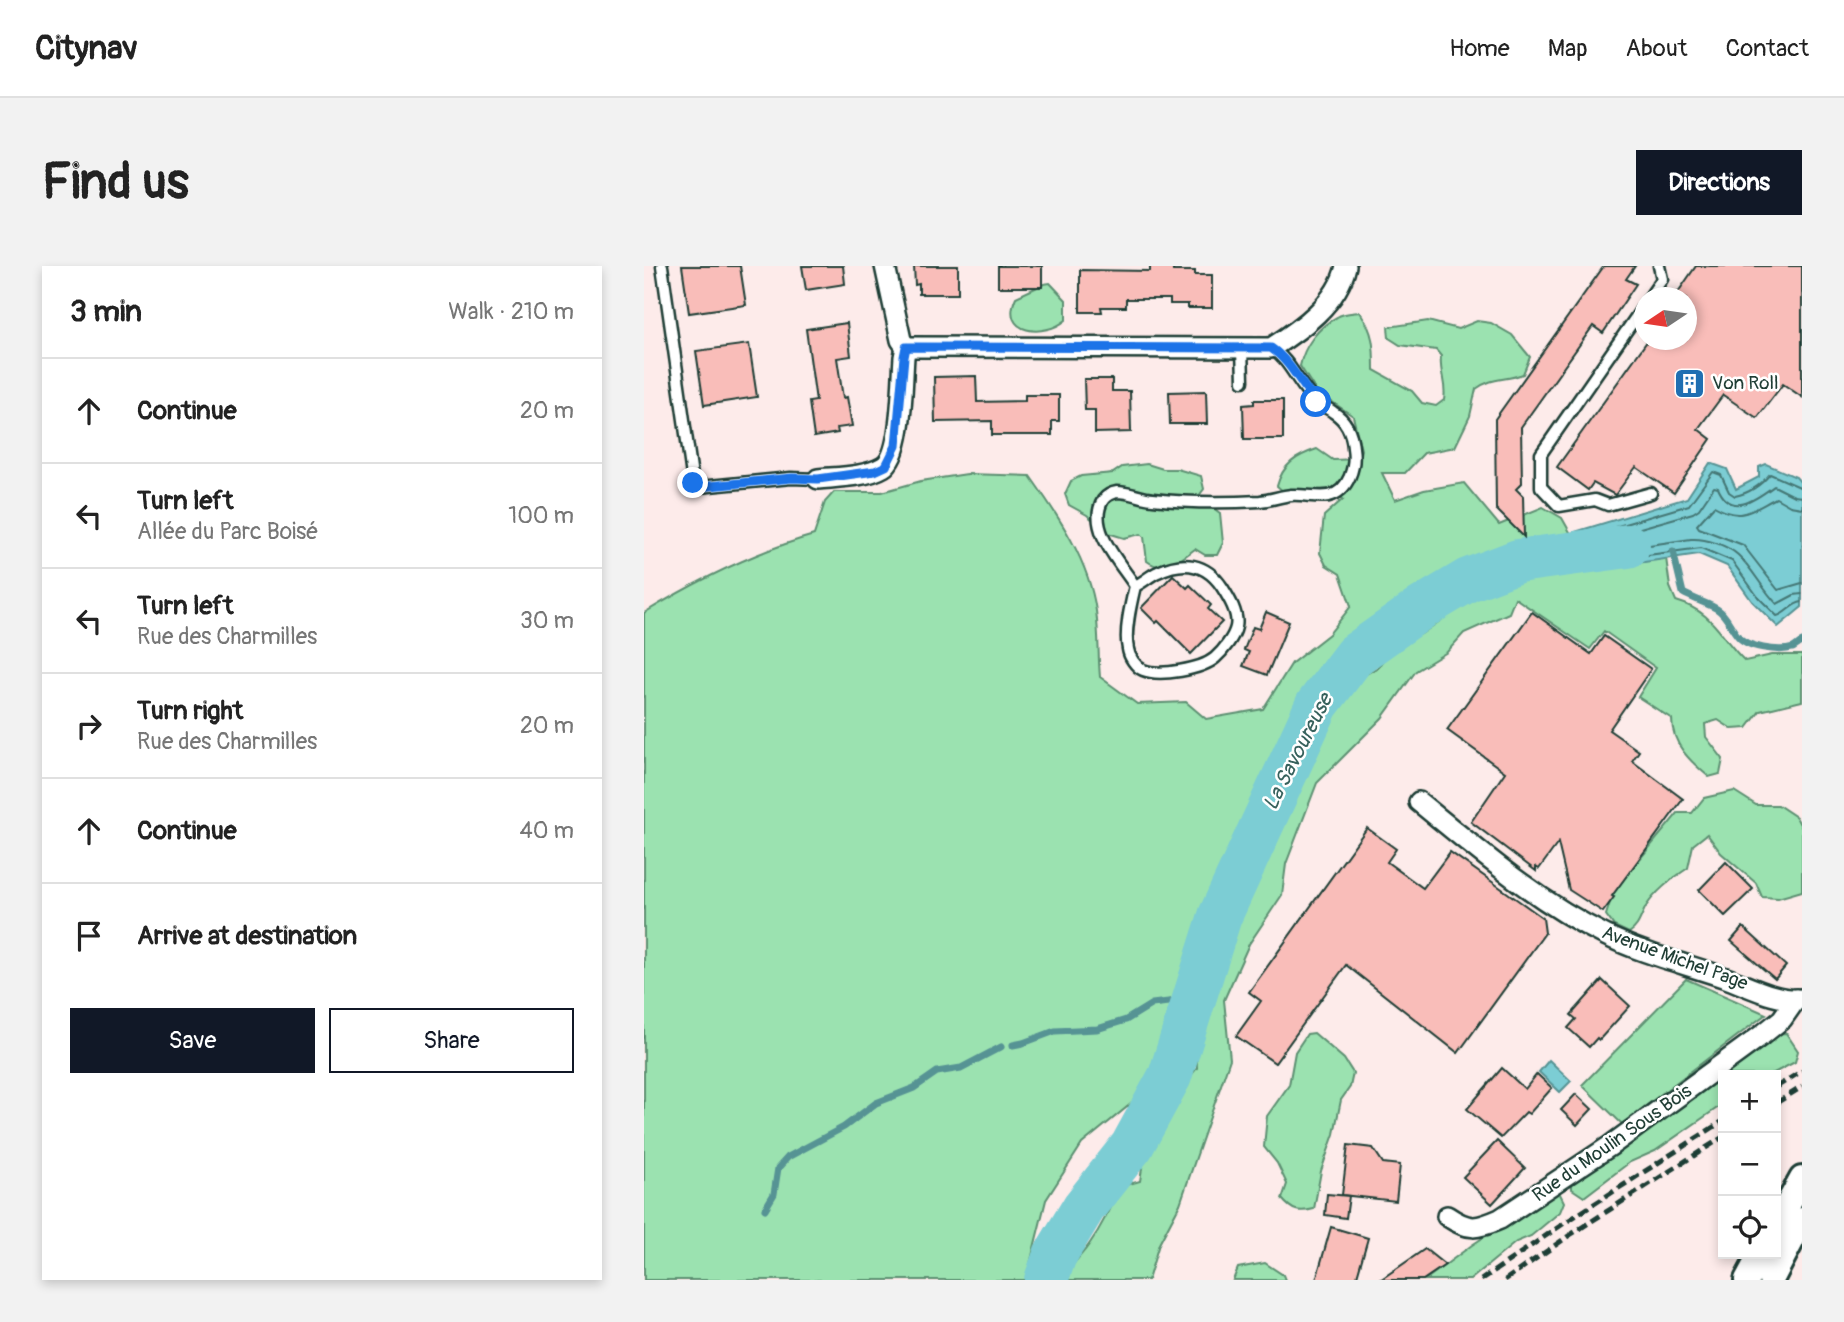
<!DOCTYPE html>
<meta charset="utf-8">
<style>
body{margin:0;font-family:Pangolin,sans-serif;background:#f2f2f2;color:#222}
.controls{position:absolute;right:21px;bottom:21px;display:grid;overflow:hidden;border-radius:0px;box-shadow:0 4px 10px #0003}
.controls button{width:63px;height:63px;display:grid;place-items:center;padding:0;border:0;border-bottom:2px solid #e0e0e0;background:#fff;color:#222;font:35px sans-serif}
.compass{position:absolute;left:990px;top:21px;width:63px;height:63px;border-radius:50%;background:#fff;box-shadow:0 4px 10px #0003;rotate:257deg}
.stop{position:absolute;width:21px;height:21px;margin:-16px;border:5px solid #1a73e8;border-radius:50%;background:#fff}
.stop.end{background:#1a73e8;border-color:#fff;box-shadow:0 2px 7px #0008}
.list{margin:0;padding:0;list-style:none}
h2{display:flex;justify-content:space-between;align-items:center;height:91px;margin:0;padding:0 28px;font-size:30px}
h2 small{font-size:23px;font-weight:400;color:#767676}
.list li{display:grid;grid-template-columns:46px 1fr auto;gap:21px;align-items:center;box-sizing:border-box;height:105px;padding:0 28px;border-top:2px solid #e0e0e0}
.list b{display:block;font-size:26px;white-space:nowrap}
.list p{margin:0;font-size:23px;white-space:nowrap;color:#767676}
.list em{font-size:23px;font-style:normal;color:#767676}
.actions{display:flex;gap:14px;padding:21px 28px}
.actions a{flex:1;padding:16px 0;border:2px solid #111827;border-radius:0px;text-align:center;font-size:24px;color:#111827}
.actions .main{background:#111827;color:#fff}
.icon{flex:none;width:38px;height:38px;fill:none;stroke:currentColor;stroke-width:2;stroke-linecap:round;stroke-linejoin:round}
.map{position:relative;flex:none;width:1158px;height:1014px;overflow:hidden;border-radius:0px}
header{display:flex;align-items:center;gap:42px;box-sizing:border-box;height:98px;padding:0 35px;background:#fff;border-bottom:2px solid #e0e0e0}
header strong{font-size:33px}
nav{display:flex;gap:38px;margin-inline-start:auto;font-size:24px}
.intro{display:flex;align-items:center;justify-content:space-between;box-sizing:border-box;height:168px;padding:0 42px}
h1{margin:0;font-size:49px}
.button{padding:18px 32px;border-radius:0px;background:#111827;color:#fff;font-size:24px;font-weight:700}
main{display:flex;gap:42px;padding:0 42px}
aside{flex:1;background:#fff;border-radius:0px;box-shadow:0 4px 10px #0003}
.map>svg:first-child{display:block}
.green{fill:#9be2b0;stroke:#5d9072;stroke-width:2}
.water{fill:#7ccdd4;stroke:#579394;stroke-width:2}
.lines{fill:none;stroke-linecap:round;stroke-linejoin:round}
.shore{stroke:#447774;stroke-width:2}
.stream{stroke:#579394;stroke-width:7}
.river{stroke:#7ccdd4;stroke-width:44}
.building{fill:#f9bdb9;stroke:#1f3d34;stroke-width:2}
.service-casing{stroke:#1f3d34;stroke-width:15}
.minor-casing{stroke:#1f3d34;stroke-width:24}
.tertiary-casing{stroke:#1f3d34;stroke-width:30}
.service{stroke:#fff;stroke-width:10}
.minor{stroke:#fff;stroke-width:19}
.tertiary{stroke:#fff;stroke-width:24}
.rail{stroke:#1f3d34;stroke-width:5;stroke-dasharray:10 5;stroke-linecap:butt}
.route{stroke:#1a73e8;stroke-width:9}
.labels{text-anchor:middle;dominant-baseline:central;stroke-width:5;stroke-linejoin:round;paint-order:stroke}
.poi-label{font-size:19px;fill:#1f3d34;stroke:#fff;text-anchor:start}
.street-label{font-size:19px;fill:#1f3d34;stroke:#fff}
.water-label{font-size:21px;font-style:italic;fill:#36615c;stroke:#fff}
</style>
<header>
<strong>Citynav</strong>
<nav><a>Home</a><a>Map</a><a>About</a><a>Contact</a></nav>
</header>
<div class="intro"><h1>Find us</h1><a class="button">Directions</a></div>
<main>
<aside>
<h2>3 min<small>Walk · 210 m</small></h2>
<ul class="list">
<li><svg class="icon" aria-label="ahead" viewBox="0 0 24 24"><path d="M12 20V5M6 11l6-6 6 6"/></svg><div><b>Continue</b></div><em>20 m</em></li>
<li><svg class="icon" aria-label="left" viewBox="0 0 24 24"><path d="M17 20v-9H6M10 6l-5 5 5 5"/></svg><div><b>Turn left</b><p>Allée du Parc Boisé</p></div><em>100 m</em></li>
<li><svg class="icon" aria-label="left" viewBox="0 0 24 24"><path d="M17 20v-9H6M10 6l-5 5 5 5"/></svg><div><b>Turn left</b><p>Rue des Charmilles</p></div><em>30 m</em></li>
<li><svg class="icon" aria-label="right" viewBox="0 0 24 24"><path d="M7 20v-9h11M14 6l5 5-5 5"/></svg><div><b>Turn right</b><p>Rue des Charmilles</p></div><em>20 m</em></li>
<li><svg class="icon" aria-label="ahead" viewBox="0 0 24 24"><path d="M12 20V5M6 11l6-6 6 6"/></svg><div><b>Continue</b></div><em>40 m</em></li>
<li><svg class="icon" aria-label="arrive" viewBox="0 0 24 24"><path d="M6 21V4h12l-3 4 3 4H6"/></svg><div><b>Arrive at destination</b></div></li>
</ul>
<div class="actions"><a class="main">Save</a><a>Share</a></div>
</aside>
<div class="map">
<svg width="1158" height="1014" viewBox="0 0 1158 1014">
<rect width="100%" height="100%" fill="#fdebea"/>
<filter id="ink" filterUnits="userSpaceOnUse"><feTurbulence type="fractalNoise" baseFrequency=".0143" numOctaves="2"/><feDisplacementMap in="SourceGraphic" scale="14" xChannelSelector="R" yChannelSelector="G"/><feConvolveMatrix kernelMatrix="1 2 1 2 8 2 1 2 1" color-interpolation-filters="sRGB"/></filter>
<g filter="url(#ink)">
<g class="green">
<path d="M406,17L422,34V54C401,72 355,69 372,31L400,18Z"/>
<path d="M716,46C730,67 730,80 730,104L768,125L778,137L792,140L800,134C803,118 795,106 797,90L792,84L756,79L745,72L744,61L784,55L814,63L833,55L847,57L868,69L886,91L879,108C861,115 848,111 832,123L826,150L811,181L780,187L761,207H738L751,234L780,224L820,217L855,259L899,241L918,252L931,275L921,297L952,303L1022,292L1026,321L1032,335C1070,346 1075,370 1101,395L1128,389H1158V435L1116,445L1103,462L1088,463L1074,454L1061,458L1062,471L1079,493L1076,508L1065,511C1047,496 1028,479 1028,453L994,431L1012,402L960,365L946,383L871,332L865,347L820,367L803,386L772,405L738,452L673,517L642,598L638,629L605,678L580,734L586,793L536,938L515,978L504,1014H420C425,999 438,990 446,977C458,960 467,941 475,921L496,915L501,883L539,820L553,802L552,766L557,736L569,720L586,667L607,616L641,548L655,509L686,447L714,413L734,401L751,378L777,368L867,306H894L904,299L869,289L837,299L805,335L774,351L731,357L697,384L678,410L654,454L567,642L516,789L494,832L438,878L402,934L382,1014H0V347C54,314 109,286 170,269L181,236L190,226H238L277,215L323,208L386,210C415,251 445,295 452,345C455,367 454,389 456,411L493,438L542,436L562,453L619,443L648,397L685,368L707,340L696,308L682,299L676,287L680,250L699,233L684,223L640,226L633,220C639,198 652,190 673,183L689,194L714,193L717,184L709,150L672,125L656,100C660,80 674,61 693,51C699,47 709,47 716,46Z"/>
<path d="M503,198L519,203H533L557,210L560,223L554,231L576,247L579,277L573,289H561L551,283C536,294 520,308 503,295L500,271L497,268L480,272L464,267L443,249L425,239L421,228L427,215L437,210L469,207L478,201Z"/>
<path d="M1090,525L1112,539H1134L1152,551L1158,562V625L1134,632L1118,631L1112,617L1077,587L1063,568L1049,579L1044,602C1029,612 1013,624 1003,639C996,650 996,660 985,667L970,660L962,649L970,624L1034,547H1048L1060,532Z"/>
<polygon points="1042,713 1122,748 978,858 938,819"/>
<path d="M670,767L700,793L709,807L706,821L697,834L690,868L677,905L670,943C655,947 648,945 638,933L643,918L633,897L620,881L623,850L645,819L651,786L663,768Z"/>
<polygon points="1142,767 1154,785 1151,796 1126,809 1079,809 1079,838 1011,885 986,896 940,931 928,923 928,913 992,855 1056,827 1072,809 1130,768"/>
<polygon points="907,927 916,928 920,936 916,946 887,970 872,976 826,1014 781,1014 828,979"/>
<polygon points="621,997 639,1009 641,1014 589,1014 594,1002"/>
</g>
<g class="water">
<polygon points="1066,197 1083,203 1092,223 1115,211 1115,201 1122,198 1152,211 1158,218 1158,341 1134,361 1108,335 1083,300 1055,288 952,303 920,304 931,275 927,267 1043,232"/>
<polygon points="905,794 927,815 916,826 895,806"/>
</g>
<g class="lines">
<g class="shore">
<path d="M1158,222L1126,208C1117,219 1106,227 1091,230L1085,226L1077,209L1069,206L1045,239L940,270L931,293L934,296H951L1057,282L1088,295L1114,331L1133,350C1142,348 1148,337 1158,336"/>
<path d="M1158,231L1150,230L1130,220C1111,234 1087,252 1074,222L1070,221L1055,243L1049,247L954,274L947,277L945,283L950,287L1047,273C1061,272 1083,279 1094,289C1109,303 1118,323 1133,338L1150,329L1158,328"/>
<path d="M1158,242L1146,240L1132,232C1107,245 1098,256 1070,240L1053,259L1055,262L1099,279L1134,324L1158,317"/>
</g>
<g class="stream">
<path d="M1029,285L1039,327C1049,333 1066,338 1073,343C1083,349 1086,361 1093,369C1102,382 1135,386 1149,382C1150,382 1157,376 1158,376"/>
<polyline points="369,779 379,777 411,765 453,763 482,754 508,738 549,733"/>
<polyline points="121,943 130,928 134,902 144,891 200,861 232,837 270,822 293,806 317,802 357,781"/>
</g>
<polyline class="river" points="402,1014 411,989 440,941 488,880 526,810 576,650 673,439 711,389 779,341 824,314 874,295 984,280"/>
</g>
<g class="building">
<polygon points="38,0 96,0 102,39 45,47"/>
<polygon points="158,0 199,0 201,18 162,24"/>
<polygon points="270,0 314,0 314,28 275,28 275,18 271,19"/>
<rect x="354" y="0" width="44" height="21"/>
<polygon points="506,0 529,0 529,5 551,5 551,9 568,9 568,42 544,42 544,38 526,38 526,33 482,33 482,41 457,41 458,46 436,46 436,4 506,5"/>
<polygon points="960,0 991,0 982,13 992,18 959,67 949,60 877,161 878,217 872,223 879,230 880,271 852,243 851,153"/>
<polygon points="1052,0 1158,0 1158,131 1139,118 1113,152 1079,129 1054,163 1067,173 1030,227 992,201 971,229 949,217 944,224 913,201 1004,74 1042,74 1042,32 1030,32"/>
<polygon points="203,57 207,90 193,92 199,132 203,131 208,160 193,162 194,167 170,171 165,136 172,135 162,63"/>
<polygon points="105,78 113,131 60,139 52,85"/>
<polygon points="332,110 333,136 381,135 381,129 415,129 415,155 408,155 408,169 348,169 348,155 291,156 290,111"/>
<polygon points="440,113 468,113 468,125 486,125 487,166 451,167 451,144 441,144"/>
<polygon points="562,125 563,158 526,158 525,126"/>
<polygon points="610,134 639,134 639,173 600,173 599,139 610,138"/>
<polygon points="529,309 543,322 546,319 567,339 564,343 578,356 547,388 514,355 512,357 497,342"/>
<polygon points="622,346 645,356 623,409 599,400 605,386 600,384 609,361 615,363"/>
<polygon points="888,346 947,388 960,370 1007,403 965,464 995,485 988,495 1039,533 968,630 970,631 959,646 925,624 914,577 895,603 892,601 892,605 827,556 861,506 803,464"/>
<polygon points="723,562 752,583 743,596 779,622 806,586 899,652 901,667 814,787 702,699 631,797 592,770 617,735 605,726"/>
<polygon points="1082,596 1109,623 1081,650 1055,624"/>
<polygon points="1099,661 1142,700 1131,713 1087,675"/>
<polygon points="958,714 986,740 955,774 953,772 945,781 924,762 932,753 927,749"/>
<polygon points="858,802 881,823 893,808 908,822 885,848 882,846 857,872 823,843"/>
<polygon points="932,828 948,843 933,859 917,844"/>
<polygon points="853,875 881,902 848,938 819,911"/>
<polygon points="704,879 729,882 739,897 756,899 752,935 698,929"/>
<polygon points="683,928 705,930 702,952 681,949"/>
<polygon points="687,961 724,972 712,1014 672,1014"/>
<polygon points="781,983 801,999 779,1014 736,1014"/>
</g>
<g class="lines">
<defs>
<g id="service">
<polyline points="18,0 49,217 55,221 147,212 174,213"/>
<polyline points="1005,32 1018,13 1015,0"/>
<polyline points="1001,38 897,188 897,221 915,240 951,234 964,239 1007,227"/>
<polyline points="598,82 599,115"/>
<path d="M491,320C500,316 505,310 514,306C539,294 562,297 578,321C585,332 595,348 592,361C590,371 579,385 571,392C558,403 516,411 499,404C492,401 485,391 484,383C480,366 487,337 491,320C477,298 442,262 459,234C462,230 467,227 473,226C485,226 497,232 509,233C544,237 581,237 616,235C627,234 637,230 647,229C659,228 673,232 685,230C705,225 712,200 709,182C708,167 702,154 689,146C684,142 676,139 671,135C654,119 647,95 627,82"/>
</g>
<g id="minor">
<polyline points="241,0 257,74 262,81"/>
<path d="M262,81L627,82C657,63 694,37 702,0"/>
<path d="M174,213C194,211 222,211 239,201C259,189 258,115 260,91L262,81"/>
<path d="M775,536C834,584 892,635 961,669C999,688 1042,698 1082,712C1104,720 1134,736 1158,733"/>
<path d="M803,950C825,965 833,963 856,953L966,880L1118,769L1138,753L1152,733"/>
</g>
<g id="tertiary">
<polyline points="1132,960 1158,913"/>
<polyline points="1103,1014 1117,988"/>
<polyline points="1127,1014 1158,954"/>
</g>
</defs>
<use href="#service" class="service-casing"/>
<use href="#minor" class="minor-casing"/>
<use href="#tertiary" class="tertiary-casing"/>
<use href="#service" class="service"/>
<use href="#minor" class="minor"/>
<use href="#tertiary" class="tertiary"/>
<g class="rail">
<polyline points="1132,821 1158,805"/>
<polyline points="1132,837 1158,821"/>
<polyline points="837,1014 919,958 1079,855"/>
<polyline points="861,1014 926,969 1079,871"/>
</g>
</g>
</g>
<g class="lines" filter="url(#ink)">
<path class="route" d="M49,217L55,221L148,212L174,213L231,205L242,200L252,180L260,91L262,81L627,82C646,95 657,118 672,136"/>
</g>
<defs>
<symbol id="building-square" viewBox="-11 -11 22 22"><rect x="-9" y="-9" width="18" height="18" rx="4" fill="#1f6fb2" stroke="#fff"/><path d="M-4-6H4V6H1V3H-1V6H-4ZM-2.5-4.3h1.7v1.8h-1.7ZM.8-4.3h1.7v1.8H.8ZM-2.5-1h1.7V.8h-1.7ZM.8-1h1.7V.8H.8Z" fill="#fff"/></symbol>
</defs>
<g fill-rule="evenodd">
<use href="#building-square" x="1028" y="100" width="35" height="35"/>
</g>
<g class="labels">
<g class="poi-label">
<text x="1068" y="117">Von Roll</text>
</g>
<g class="street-label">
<text transform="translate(1031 692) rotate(20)">Avenue Michel Page</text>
<text transform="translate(968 877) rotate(-35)">Rue du Moulin Sous Bois</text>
</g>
<g class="water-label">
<text transform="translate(654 486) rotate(-63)">La Savoureuse</text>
</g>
</g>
</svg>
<div class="controls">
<button>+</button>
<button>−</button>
<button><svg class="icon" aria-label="locate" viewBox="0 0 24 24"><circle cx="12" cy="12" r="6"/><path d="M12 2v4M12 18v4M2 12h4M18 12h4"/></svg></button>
</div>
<svg class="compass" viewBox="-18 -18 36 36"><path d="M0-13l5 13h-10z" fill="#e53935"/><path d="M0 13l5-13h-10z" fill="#767676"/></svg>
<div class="stop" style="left:672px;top:136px"></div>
<div class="stop end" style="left:49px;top:217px"></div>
</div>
</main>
